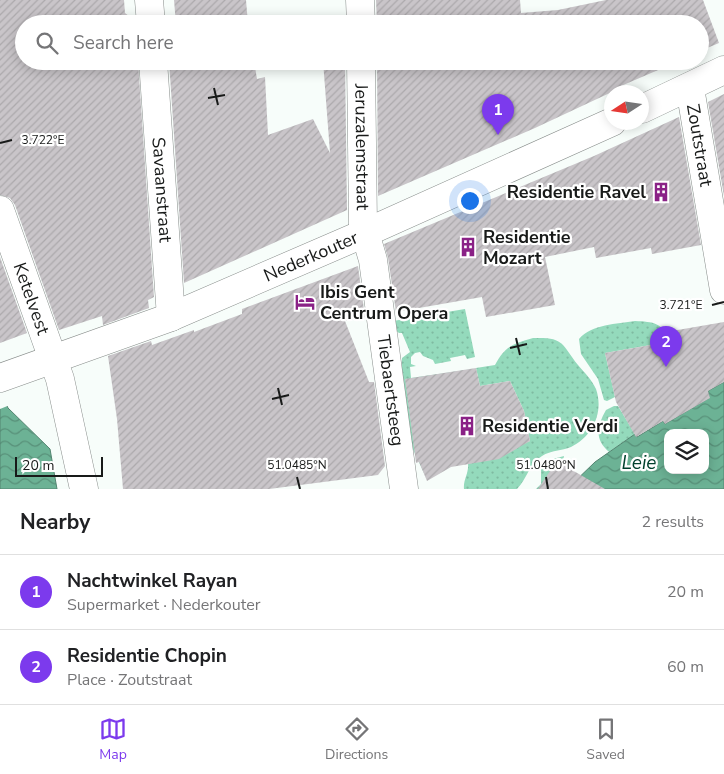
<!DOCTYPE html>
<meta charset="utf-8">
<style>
body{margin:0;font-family:"Nunito Sans",sans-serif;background:#f2f2f2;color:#202124}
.controls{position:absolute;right:15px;bottom:15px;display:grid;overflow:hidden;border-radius:10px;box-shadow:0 2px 12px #0003}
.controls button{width:45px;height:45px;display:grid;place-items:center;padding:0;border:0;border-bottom:1px solid #e0e0e0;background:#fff;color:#202124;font:25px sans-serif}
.compass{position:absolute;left:604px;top:85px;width:45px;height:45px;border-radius:50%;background:#fff;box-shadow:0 2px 12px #0003;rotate:258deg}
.scale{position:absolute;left:15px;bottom:12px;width:88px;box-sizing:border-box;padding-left:5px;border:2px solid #181a19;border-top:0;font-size:14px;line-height:18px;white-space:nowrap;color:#181a19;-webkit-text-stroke:4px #fff;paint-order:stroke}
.you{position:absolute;left:469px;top:200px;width:18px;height:18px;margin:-12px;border:4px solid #fff;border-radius:50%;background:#1a73e8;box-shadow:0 0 0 8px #1a73e833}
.badge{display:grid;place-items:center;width:32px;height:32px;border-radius:50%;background:#7c3aed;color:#fff;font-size:16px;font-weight:700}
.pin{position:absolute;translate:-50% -41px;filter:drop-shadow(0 1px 2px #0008)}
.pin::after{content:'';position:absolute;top:26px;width:18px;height:15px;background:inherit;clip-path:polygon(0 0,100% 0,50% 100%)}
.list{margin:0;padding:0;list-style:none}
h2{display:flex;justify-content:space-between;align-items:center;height:65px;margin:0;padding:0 20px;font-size:21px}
h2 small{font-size:16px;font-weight:400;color:#757577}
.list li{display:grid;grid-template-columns:32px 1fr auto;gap:15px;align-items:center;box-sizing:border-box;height:75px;padding:0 20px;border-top:1px solid #e0e0e0}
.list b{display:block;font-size:19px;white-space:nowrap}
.list p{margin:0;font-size:16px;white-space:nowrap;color:#757577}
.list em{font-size:16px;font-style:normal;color:#757577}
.icon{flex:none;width:28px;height:28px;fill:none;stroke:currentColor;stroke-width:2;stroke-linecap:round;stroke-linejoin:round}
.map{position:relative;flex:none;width:724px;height:489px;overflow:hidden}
.search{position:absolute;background:#fff;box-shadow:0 2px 12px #0003;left:15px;right:15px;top:15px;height:55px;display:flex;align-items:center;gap:12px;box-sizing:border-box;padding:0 18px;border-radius:28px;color:#757577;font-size:19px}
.sheet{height:215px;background:#fff}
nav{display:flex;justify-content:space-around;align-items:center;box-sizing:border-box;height:70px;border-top:1px solid #e0e0e0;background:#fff;font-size:14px;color:#757577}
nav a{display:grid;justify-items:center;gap:2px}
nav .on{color:#7c3aed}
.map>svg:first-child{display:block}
.garden{fill:url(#garden-dots)}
.water{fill:url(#water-waves);stroke:#538470;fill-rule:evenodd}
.pier{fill:#f7fdfa}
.building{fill:url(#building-hatch)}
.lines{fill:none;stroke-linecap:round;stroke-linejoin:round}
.minor-casing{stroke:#888d8b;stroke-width:29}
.minor{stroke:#fff;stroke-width:28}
.ticks{fill:none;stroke:#181a19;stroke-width:2}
.labels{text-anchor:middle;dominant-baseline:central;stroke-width:4.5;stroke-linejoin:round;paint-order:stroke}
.street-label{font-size:18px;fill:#181a19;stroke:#fff}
.poi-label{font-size:18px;font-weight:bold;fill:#181a19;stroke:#fff;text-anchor:start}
.water-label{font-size:19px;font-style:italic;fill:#01402d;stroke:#fff}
.ticks-label{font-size:12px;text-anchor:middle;fill:#181a19;stroke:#fff;stroke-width:4.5;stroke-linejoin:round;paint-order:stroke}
</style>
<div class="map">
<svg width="724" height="489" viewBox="0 0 724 489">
<defs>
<pattern id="garden-dots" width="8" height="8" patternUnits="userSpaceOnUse" patternTransform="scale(1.25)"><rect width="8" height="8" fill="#94dabc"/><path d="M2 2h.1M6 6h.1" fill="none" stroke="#7fbaa1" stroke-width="1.8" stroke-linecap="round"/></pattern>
<pattern id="water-waves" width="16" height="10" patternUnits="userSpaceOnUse" patternTransform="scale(1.25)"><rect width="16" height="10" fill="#6cb295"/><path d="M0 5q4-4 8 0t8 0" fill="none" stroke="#589079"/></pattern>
<pattern id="building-hatch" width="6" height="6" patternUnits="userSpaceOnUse" patternTransform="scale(1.25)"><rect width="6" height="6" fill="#c9c5c9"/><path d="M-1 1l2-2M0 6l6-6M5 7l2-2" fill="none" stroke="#aca9ac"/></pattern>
</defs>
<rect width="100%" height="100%" fill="#f7fdfa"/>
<g class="garden">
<polygon points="465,309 475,357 467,359 465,355 450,358 451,361 435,364 433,360 423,356 420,352 415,353 411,357 411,364 416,366 410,367 411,378 473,369 433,469 424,473 410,443 401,374 402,358 410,352 402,333 399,333 394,329 393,321"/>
<path d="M635,321C653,322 664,322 668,342L605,353L615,397L607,401L604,400L598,379L581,354L579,339C592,324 617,324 635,321Z"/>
<path d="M533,338C564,337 561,343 578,365C584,372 592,380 596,389C604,412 593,436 571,447C562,451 551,450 542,456C529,464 527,479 517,489H464C463,480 469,473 468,464L530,441L524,411L510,381L480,386L476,368L495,365C505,346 513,344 533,338Z"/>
<path d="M614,406H618L635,434L609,452C594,439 597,426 606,410Z"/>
<polygon points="564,456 562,466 552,469 548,489 536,489 541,484 541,469 553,459"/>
</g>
<g class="water">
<path d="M724,382V489H567L595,462L635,434L637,437L663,421L665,424L709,398L708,391ZM668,433H705V470H668Z"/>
<polygon points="0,391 8,408 50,449 57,489 0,489"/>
</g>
<polygon class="pier" points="0,389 10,405 0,409"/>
<g class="building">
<polygon points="0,0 124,0 125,13 135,21 135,24 24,24 24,61 138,61 154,297 148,300 149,308 103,325 102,316 59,330 15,205 10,198 0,195"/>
<polygon points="174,0 246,0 248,24 176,24"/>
<polygon points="376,0 520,0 521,13 558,10 606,0 703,0 719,43 700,51 700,24 377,24"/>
<polygon points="169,61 254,61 257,79 265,77 268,135 313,119 330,153 323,61 345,61 347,210 184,283"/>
<polygon points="377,61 679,61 614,89 614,91 535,128 378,196"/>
<polygon points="724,94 724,196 708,102"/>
<polygon points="679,117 701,245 652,254 651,248 596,258 594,247 545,257 555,305 486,317 482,297 396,312 388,258 384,244 594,156"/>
<polygon points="0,257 27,333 0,343"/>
<polygon points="358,266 365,317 345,321 369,382 374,382 385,466 378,475 269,489 123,489 117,419 108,356 151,341 152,345 194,330 194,332 242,314 242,309"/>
<polygon points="724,322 724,382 708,391 710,398 665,424 663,421 636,437 616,402 605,353 668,342 666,332"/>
<polygon points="476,368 480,386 510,381 524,411 530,441 499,459 451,467 427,481 419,462 416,463 405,379"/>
<polygon points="565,466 605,489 538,489 552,468"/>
</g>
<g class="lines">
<defs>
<g id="minor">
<polyline points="149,0 151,24"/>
<polyline points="360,0 361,24"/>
<path id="s1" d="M153,61L171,317"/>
<path id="s2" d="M361,61L363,226L373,260L404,489"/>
<path id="s3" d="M690,88L724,290"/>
<polyline points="642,109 724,70"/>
<path id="s4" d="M0,210L60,379L84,489"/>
<path id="s5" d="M0,378L171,317L365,233L612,122"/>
</g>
</defs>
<use href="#minor" class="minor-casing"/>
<use href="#minor" class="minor"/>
</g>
<path class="ticks" d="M214,88L218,105M208,98L225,95M0,143L12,140M712,305L724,302M516,338L520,355M510,348L527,344M278,388L282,405M272,399L289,395M297,477L300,489M546,477L548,489"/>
<defs>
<symbol id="building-bare" viewBox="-9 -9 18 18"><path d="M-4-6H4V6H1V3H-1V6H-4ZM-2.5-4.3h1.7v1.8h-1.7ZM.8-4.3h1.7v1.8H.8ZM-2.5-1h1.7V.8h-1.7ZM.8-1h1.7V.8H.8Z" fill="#8a2186" stroke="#fff" stroke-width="2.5" paint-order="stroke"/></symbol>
<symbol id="hotel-bare" viewBox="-9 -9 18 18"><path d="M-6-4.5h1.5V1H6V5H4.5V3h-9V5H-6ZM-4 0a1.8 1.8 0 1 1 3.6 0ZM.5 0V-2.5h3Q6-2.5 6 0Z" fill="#8a2186" stroke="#fff" stroke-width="2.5" paint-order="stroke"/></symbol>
</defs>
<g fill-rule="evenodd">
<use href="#building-bare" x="647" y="178" width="28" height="28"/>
<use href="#building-bare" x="454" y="233" width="28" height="28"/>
<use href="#hotel-bare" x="291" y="288" width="28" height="28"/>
<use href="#building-bare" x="453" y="412" width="28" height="28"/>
</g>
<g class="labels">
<g class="street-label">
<text stroke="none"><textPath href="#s3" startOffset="58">Zoutstraat</textPath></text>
<text stroke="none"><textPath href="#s2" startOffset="86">Jeruzalemstraat</textPath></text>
<text stroke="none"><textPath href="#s1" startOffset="129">Savaanstraat</textPath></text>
<text stroke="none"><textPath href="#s5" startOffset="334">Nederkouter</textPath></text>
<text stroke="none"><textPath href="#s4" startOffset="94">Ketelvest</textPath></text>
<text stroke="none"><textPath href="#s2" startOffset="332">Tiebaertsteeg</textPath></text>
</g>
<g class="poi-label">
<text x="646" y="192" text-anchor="end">Residentie Ravel</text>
<text x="483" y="237">Residentie<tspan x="483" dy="21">Mozart</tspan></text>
<text x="320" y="292">Ibis Gent<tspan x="320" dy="21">Centrum Opera</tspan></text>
<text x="482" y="426">Residentie Verdi</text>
</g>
<g class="water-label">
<text x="639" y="463">Leie</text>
</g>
</g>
<g class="ticks-label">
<text x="43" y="144">3.722°E</text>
<text x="681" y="309">3.721°E</text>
<text x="297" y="469">51.0485°N</text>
<text x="546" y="469">51.0480°N</text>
</g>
</svg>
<div class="controls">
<button><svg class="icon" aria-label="layers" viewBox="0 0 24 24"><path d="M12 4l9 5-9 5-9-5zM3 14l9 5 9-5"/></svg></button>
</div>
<svg class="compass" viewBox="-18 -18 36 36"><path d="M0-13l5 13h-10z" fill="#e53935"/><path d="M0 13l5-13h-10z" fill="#757577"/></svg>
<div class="scale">20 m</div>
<div class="you"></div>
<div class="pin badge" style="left:498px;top:135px">1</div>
<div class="pin badge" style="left:666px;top:367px">2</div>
<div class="search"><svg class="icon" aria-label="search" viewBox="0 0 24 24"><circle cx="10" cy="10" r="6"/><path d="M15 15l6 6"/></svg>Search here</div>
</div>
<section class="sheet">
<h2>Nearby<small>2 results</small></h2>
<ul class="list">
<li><span class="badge">1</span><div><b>Nachtwinkel Rayan</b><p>Supermarket · Nederkouter</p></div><em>20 m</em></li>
<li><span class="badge">2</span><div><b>Residentie Chopin</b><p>Place · Zoutstraat</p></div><em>60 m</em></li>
</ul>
</section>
<nav>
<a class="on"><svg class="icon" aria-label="map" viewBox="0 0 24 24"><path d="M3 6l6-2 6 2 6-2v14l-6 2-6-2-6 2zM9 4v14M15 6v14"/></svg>Map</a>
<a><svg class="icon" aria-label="directions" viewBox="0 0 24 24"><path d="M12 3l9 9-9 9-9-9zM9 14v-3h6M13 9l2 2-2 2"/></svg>Directions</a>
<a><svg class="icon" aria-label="saved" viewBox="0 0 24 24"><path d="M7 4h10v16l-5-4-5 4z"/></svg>Saved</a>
</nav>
